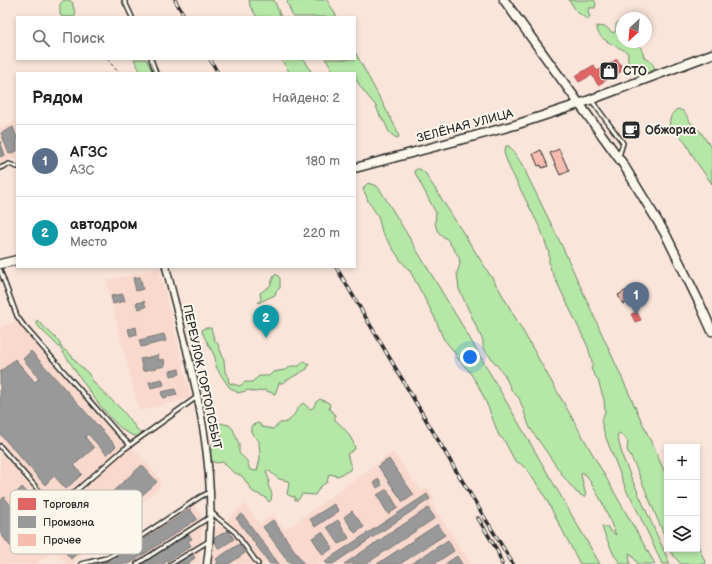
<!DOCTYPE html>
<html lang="ru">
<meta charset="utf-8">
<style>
body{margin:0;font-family:"Balsamiq Sans",sans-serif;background:#f6f6f6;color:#222}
.controls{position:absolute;right:12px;bottom:12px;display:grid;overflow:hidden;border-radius:0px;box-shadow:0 2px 6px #0003}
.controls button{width:36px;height:36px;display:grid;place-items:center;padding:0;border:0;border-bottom:1px solid #e0e0e0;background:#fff;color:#222;font:20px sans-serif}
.compass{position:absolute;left:616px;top:12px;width:36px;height:36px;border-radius:50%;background:#fff;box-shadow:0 2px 6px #0003;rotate:206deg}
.you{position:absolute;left:470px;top:357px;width:14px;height:14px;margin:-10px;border:3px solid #fff;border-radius:50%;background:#1a73e8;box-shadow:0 0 0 6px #1a73e833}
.badge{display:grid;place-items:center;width:26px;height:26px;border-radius:50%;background:#b45309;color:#fff;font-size:13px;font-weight:700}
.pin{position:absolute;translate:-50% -33px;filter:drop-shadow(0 1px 2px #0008)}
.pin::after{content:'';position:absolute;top:21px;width:14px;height:12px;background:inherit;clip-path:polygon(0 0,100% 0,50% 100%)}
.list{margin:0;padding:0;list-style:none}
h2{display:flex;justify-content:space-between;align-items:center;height:52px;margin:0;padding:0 16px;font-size:17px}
h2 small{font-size:13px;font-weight:400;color:#767676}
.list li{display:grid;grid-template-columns:26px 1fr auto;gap:12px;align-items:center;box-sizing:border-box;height:72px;padding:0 16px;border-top:1px solid #e0e0e0}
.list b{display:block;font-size:15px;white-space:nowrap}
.list p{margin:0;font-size:13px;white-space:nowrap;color:#767676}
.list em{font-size:13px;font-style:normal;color:#767676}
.icon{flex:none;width:22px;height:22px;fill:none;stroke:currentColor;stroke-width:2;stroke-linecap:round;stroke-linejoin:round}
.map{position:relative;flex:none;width:712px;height:564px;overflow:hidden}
.search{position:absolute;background:#fff;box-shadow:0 2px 6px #0003;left:16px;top:16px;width:340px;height:44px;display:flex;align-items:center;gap:10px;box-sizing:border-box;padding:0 14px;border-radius:0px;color:#767676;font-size:15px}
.panel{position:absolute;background:#fff;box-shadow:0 2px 6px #0003;left:16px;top:72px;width:340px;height:196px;border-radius:0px}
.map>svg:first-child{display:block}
.built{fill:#f9d9cd}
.green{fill:#b5e7a7;stroke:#708969}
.shops{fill:#e06666;stroke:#aa5454}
.industry{fill:#999;stroke:#787878}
.building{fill:#f7bcb0;stroke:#2b2b2b}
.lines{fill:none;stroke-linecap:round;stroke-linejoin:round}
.service-casing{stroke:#2b2b2b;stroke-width:6}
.minor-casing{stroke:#2b2b2b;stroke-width:9}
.tertiary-casing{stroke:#2b2b2b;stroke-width:11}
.path{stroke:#2b2b2b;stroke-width:1;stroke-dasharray:3 3;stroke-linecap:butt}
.service{stroke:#fbf7ec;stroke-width:3}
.minor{stroke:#fbf7ec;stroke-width:6}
.tertiary{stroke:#fbf7ec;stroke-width:8}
.rail-casing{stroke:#2b2b2b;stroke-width:3.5}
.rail{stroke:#fbf7ec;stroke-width:2;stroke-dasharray:6;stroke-linecap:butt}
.labels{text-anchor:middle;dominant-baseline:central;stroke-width:4;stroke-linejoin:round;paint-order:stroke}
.poi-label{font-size:12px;font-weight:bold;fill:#2b2b2b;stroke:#fbf7ec;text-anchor:start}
.street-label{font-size:12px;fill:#2b2b2b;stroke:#fbf7ec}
.key{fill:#fbf7ec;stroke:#bdbab2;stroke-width:1}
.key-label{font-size:11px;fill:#2b2b2b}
</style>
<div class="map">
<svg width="712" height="564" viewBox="0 0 712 564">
<rect width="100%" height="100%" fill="#fae5da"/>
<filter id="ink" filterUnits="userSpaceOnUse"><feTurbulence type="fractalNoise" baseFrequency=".025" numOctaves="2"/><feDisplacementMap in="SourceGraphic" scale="8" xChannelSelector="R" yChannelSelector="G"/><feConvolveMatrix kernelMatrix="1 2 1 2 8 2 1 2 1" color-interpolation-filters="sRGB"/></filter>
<g filter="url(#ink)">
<g class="built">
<polygon points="16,121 17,157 0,164 0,128"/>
<polygon points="159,268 191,398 139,411 106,281"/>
<polygon points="21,319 161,480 160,487 72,564 66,564 54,550 36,564 0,564 0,327"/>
<polygon points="393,452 421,491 427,487 436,500 431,503 471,564 210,564 212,532 245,504 260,524 273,514 285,530"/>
<polygon points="194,503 203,518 199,564 80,564 112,556"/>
</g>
<g class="green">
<polygon points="64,0 69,0 73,3 73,6 76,15 74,17 62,17 60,14 60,4"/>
<polygon points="249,0 274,0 281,17 257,17 250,6"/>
<polygon points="289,0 304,1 304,0 327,0 337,17 293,17 287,2"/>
<polygon points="569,0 594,0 596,4 595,8 589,8 588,11 590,17 588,20 577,12"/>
<path d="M618,22L622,26V42H637L642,50L644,57C651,61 658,67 653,76C648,76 641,78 636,76C629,72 627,60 628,53C618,45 596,41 597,26L606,27L613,33L616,31V24Z"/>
<polygon points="355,52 396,128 399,137 396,138 389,132 385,123 380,116 376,106 362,89 355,78 355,73 333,73 330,65 325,59 355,59"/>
<polygon points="134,59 146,59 153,73 141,73"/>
<polygon points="281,59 304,59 312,73 290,73"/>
<path d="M678,109L683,111L688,117L690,122L700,131L712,149V184L695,160L684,140L670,127C668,121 672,111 678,109Z"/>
<path d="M506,146H509C514,152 526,169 527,175L562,246L667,477V542L635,465L627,450L628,441L619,433L617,435L623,458L631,477L670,564H662L659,557L631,497L628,494L606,438L601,421L605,412L604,400L598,380L592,371L591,368L593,365L588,347L551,270L549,263V253L541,230L510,169L504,153Z"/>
<polygon points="417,169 420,169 427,175 427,177 432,184 499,289 655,564 638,564 631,554 629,553 630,564 621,564 614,555 604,533 602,526 608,527 609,530 616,535 602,502 587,476 582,472 581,475 586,496 584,497 576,492 563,476 530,428 519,398 512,391 504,374 483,348 483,341 459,289 457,273 460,264 459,257 447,239 441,235 437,230 435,223 436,213 414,171"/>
<polygon points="368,183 377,186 381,191 465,330 600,564 580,564 543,493 527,470 521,464 515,461 504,440 499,436 489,409 478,385 469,371 458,359 455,353 443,338 435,318 410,271 401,261 382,232 378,216 368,201 366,195 363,190 364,187"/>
<polygon points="276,274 280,278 280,288 276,291 275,295 258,303 261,299 260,293 270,286 274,276"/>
<path d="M37,320L59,341L61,347L71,355L78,364L88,373L94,383L123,411L140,433V436C116,441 73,364 59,347C52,339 42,332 36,323Z"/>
<polygon points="204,328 211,328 214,339 218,344 224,360 225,372 228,377 229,383 240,386 245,382 252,382 259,376 269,376 273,372 285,370 292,366 299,366 304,361 309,364 307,369 282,383 279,383 275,394 264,390 255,392 249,390 238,393 229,387 219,372 216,366 215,357 203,334 202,330"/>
<path d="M320,399L329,403L330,405L329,408L335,415V420C343,426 354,439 355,449L347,454L351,467L350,470L338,476L329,474L327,482L320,487L315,495L302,494L298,500H295V496L292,497L287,494L289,484L288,481L279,479L269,471H266L269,480L268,485L272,494L271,500L269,502L265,497L253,492L242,476L233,472L223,462L217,463L213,462L210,456L212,444L221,442C223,435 217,429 220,423L229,425L233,429L239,444V453L247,461L250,470L257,471L260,459L259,441C254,436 248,432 252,425L259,423L262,427L273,429L280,423C294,424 294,409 303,403L310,409L313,408L316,402Z"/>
<polygon points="697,543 706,564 681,564 671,553 670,549 697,549"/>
</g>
<g class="shops">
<polygon points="617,59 624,70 598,85 592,75 579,82 575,76 594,65 597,71"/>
<polygon points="632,123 634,129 637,127 639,132 631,135 627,125"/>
<polygon points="637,312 641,320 635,322 631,314"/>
</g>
<g class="industry">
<polygon points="13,127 17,138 17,151 9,154 1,133"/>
<polygon points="0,141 5,155 0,157"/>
<polygon points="140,277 143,289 136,291 133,278"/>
<polygon points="123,294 125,301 113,304 111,296"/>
<polygon points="144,301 146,307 138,309 136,303"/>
<polygon points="136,327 137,334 130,336 128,329"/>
<polygon points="164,334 166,341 141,347 139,340"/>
<polygon points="31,351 116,446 107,455 88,434 85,437 94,448 74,465 82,474 66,489 54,476 45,485 0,434 0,372 15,359 35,382 39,378 23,359"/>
<polygon points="158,355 159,360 164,359 165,366 143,371 140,359"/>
<polygon points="179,369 180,374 171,376 170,371"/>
<polygon points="162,379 164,385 151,388 149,382"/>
<polygon points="175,389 177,395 163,398 161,392"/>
<polygon points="389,459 414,495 403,502 378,466"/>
<polygon points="142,465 157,482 71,559 30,512 36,507 62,537"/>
<polygon points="379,479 382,485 377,488 374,482"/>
<polygon points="22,487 35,501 29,506 17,492"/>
<polygon points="387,489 398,508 388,514 377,495"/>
<polygon points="427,494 430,499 333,564 327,564 325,561"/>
<polygon points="4,497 31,530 11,547 0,533 0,501"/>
<polygon points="334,504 339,511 315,527 310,519"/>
<polygon points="428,508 435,518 366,564 344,564"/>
<polygon points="190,509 197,519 129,564 96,564 113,560"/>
<polygon points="352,511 364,527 355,533 344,517"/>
<polygon points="242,514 279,564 270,564 236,518"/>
<polygon points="273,520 304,564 290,564 263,527"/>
<polygon points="338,520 349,538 339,544 327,527"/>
<polygon points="438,524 445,535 400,564 377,564"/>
<polygon points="228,530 234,539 219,549 213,539"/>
<polygon points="322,532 333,548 323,555 312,538"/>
<polygon points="188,533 192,539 188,541 191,546 163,564 141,564"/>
<polygon points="448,540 454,551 434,564 411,564"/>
<polygon points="239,544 245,553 229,564 216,564 218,562 216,559"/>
<polygon points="192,553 195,558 189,562 190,564 176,564"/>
<polygon points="457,556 462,564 445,564"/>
</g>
<g class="building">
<polygon points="559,149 569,171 560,175 550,153"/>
<polygon points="541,150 548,166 542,168 541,165 538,166 533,154"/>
<polygon points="627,290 632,300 623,304 618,295"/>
</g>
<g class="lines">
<defs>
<g id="service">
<polyline points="124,0 132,17"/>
<polyline points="151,59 156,73"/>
<polyline points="592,101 623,143 619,156"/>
<polyline points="0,168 9,164 17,167"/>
<polyline points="0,270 17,316 24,326 116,431 130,445"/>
<polyline points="0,446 55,509 123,450 197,397"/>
<polyline points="210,511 219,519 235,532 258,564"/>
<polyline points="81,564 106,558 116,553 200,497 210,492"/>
<polyline points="137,564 210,517"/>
<polyline points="171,564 209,541"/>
</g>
<path id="minor" d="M166,267C190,364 221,463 207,564"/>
<g id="tertiary">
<polyline points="504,0 623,164 666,235 699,302 712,331"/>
<polyline points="355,168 515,125 579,104 712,54"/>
<polyline points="0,264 17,260"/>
</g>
</defs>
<use href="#service" class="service-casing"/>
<use href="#minor" class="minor-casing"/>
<use href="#tertiary" class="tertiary-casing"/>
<polyline class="path" points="107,59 119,73"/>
<use href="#service" class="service"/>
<use href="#minor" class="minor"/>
<use href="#tertiary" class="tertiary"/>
<defs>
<g id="rail">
<polyline points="175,0 185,17"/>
<polyline points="210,59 218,73"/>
<polyline points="336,267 455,469 513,564"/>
<polyline points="478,518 497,550 502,564"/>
</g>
</defs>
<use href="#rail" class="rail-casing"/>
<use href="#rail" class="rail"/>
</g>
</g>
<defs>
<symbol id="shop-square" viewBox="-11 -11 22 22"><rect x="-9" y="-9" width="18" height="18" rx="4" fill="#2b2b2b" stroke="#fbf7ec"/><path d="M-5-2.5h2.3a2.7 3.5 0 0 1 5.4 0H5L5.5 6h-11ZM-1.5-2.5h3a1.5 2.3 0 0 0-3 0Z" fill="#fff"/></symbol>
<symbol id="cafe-square" viewBox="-11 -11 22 22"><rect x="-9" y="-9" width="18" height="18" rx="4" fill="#2b2b2b" stroke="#fbf7ec"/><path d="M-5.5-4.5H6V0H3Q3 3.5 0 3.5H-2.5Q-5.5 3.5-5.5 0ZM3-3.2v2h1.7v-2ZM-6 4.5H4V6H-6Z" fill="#fff"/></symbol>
</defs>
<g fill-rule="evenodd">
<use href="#shop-square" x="598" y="60" width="22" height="22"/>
<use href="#cafe-square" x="620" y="119" width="22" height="22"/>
</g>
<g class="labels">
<g class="poi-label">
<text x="623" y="71">СТО</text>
<text x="645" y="130">Обжорка</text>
</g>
<g class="street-label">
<text transform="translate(465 126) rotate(-15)">ЗЕЛЁНАЯ УЛИЦА</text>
<text transform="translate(202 377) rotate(78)">ПЕРЕУЛОК ГОРТОПСБЫТ</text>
</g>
</g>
<rect x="10" y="490" width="132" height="64" rx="6" class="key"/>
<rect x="18" y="498" width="18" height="12" fill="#e06666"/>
<rect x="18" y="516" width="18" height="12" fill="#999"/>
<rect x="18" y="534" width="18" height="12" fill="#f7bcb0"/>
<g class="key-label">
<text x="43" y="508">Торговля</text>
<text x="43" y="526">Промзона</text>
<text x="43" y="544">Прочее</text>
</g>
</svg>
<div class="controls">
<button>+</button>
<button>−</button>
<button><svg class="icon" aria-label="layers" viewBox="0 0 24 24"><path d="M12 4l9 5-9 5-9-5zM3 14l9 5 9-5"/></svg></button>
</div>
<svg class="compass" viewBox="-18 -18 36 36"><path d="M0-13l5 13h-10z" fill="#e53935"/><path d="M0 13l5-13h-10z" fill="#767676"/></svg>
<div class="you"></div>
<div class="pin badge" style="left:636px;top:315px;background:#5c6f8a">1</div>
<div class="pin badge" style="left:266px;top:338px;background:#0f9aa8">2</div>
<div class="search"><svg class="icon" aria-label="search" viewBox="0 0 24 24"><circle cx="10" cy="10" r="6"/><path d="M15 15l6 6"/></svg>Поиск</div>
<section class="panel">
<h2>Рядом<small>Найдено: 2</small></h2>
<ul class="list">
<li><span class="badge" style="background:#5c6f8a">1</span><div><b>АГЗС</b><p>АЗС</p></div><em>180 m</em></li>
<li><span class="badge" style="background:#0f9aa8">2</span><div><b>автодром</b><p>Место</p></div><em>220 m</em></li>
</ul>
</section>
</div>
